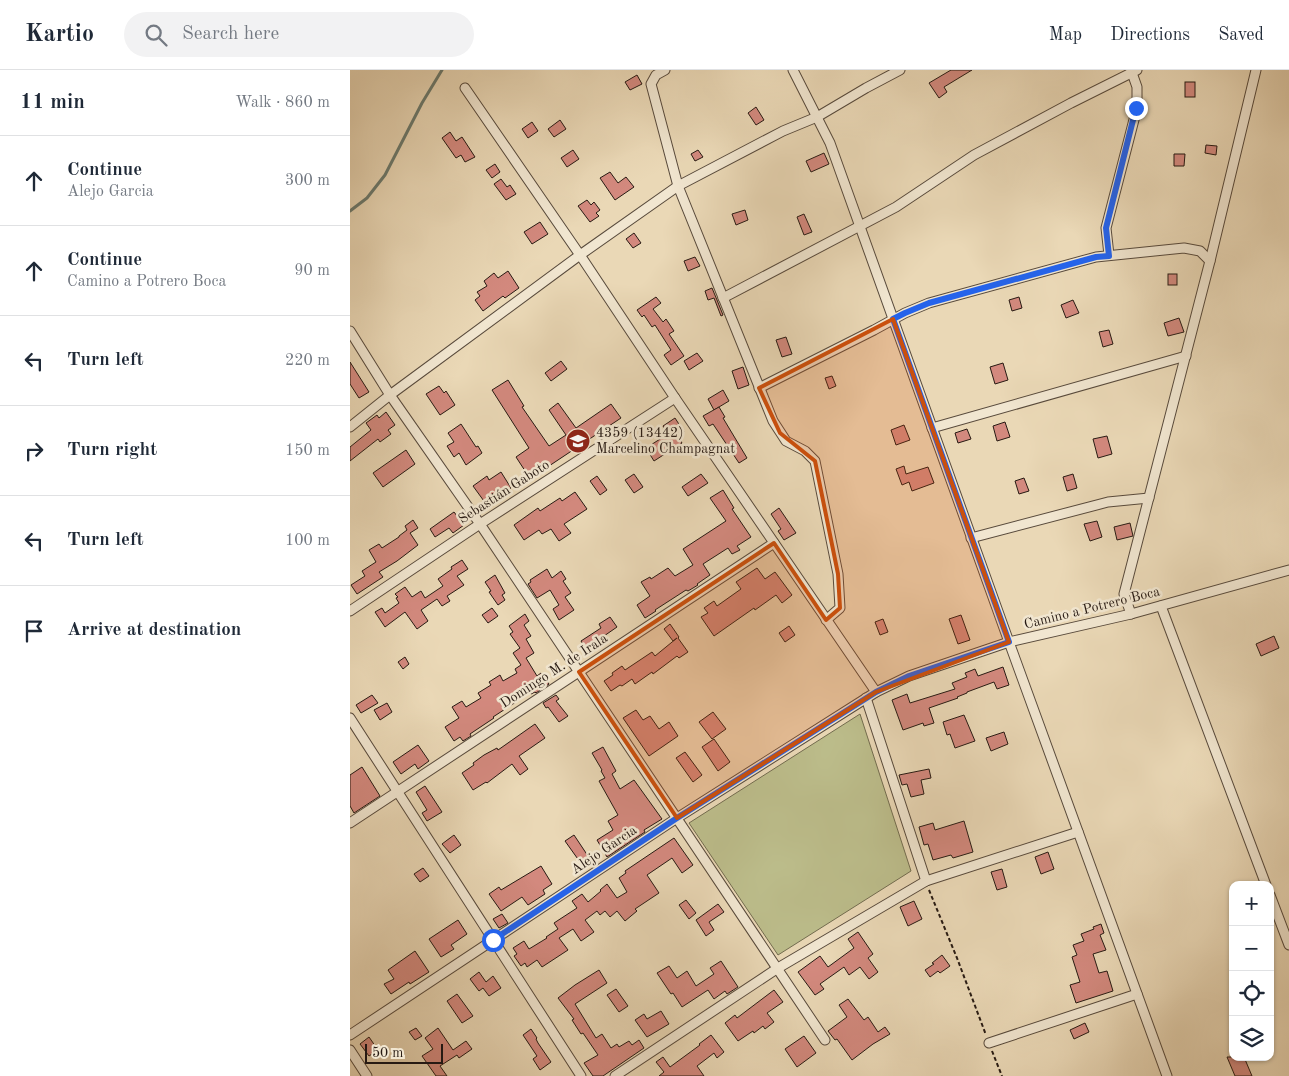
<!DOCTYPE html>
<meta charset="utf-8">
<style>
body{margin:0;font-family:"Old Standard TT",serif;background:#f2f2f3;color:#1f2937}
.controls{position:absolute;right:15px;bottom:15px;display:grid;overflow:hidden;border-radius:10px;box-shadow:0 1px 4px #0004}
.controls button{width:45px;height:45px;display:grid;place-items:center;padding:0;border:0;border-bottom:1px solid #e0e1e3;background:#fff;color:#1f2937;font:25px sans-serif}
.scale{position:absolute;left:15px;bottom:12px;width:78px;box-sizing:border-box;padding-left:5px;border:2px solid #271a13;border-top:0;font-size:14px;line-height:18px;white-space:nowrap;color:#271a13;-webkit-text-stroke:4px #f1e6d0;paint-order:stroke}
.stop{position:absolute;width:15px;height:15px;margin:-11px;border:4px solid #2563eb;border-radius:50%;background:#fff}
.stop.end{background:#2563eb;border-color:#fff;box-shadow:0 1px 5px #0008}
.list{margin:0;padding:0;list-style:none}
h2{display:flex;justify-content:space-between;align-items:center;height:65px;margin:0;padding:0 20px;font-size:21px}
h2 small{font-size:16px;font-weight:400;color:#747a83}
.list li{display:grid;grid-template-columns:32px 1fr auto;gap:15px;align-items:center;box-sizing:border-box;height:90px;padding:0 20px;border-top:1px solid #e0e1e3}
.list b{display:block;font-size:19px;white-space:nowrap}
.list p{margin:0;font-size:16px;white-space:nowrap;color:#747a83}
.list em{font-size:16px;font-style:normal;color:#747a83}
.icon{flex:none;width:28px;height:28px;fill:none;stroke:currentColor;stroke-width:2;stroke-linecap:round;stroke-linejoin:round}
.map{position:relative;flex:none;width:939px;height:1006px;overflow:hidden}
header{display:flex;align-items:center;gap:30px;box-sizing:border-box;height:70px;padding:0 25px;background:#fff;border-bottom:1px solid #e0e1e3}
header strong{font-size:24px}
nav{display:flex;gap:28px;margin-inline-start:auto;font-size:18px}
.search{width:350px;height:45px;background:#f2f2f3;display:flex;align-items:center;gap:12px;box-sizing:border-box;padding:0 18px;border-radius:28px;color:#747a83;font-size:19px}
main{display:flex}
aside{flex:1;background:#fff}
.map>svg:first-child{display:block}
.green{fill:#bcbd8b;stroke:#726c4f}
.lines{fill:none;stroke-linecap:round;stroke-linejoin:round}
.stream{stroke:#6b7a6e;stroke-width:3}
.building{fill:#d3897e;stroke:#271a13}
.street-casing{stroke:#584a3c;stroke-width:11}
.path{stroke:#271a13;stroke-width:2;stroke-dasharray:4 2.5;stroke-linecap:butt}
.street{stroke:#f1e6d0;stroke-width:9}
.route{stroke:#2563eb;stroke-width:6}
.marked{fill:#cb500d;fill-opacity:0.2;stroke:#cb500d;stroke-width:4;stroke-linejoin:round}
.labels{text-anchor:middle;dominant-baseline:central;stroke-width:5;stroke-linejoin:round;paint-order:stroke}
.poi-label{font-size:14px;fill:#271a13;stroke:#f1e6d0;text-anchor:start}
.street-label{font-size:14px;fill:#271a13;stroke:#f1e6d0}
</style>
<header>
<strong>Kartio</strong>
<div class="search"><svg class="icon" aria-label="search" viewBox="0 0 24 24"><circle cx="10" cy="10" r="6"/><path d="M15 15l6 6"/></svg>Search here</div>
<nav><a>Map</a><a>Directions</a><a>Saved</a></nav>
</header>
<main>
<aside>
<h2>11 min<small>Walk · 860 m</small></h2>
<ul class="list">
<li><svg class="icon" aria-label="ahead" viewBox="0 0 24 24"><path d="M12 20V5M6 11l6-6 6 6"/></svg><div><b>Continue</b><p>Alejo Garcia</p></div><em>300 m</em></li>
<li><svg class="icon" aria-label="ahead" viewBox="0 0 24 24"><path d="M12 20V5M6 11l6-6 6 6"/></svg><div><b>Continue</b><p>Camino a Potrero Boca</p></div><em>90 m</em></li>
<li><svg class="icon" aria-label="left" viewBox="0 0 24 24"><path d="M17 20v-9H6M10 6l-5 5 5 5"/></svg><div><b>Turn left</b></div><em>220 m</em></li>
<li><svg class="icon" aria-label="right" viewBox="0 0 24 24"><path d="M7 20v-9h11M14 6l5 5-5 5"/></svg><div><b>Turn right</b></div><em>150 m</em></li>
<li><svg class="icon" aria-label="left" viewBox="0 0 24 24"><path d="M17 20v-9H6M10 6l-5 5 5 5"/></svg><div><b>Turn left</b></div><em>100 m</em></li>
<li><svg class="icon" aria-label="arrive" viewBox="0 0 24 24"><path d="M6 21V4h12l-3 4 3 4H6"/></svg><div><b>Arrive at destination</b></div></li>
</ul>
</aside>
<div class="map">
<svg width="939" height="1006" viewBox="0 0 939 1006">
<rect width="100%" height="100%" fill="#ead8b6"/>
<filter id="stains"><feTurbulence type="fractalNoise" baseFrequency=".004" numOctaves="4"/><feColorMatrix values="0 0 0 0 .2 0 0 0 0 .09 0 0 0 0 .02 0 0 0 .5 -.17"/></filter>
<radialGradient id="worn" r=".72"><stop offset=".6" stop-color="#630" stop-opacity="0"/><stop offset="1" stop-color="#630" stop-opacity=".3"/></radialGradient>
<polygon class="green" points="510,644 561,801 428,885 339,753"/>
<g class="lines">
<polyline class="stream" points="0,141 17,128 35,105 72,33 92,0"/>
</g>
<g class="building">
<polygon points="601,0 622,0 594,17 597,22 589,28 579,13"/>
<polygon points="287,5 292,14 280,20 275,12"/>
<rect x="835" y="12" width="10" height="15"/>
<polygon points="406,37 414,50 406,55 398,43"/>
<polygon points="210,50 216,59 204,67 198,59"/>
<polygon points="182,52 188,61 178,68 172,59"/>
<polygon points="100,62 106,71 112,67 125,87 115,92 111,85 106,88 92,68"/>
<polygon points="856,75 867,76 866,85 855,83"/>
<polygon points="223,80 229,89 217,97 211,88"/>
<polygon points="348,80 353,87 345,91 341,84"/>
<polygon points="474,83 479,94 461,102 456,91"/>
<polygon points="824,84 835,84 834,96 824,96"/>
<polygon points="145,94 150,102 142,108 136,100"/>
<polygon points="260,102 268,113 276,107 284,117 265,130 250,108"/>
<polygon points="151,109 157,117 160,115 166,124 156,130 144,114"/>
<polygon points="237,130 241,135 244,132 250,140 246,143 249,146 240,152 228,136"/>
<polygon points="395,140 398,150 386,155 382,144"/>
<polygon points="454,144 462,162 454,165 447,147"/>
<polygon points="190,152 198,164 182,174 174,162"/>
<polygon points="284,163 291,173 283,178 276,169"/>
<polygon points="345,187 350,196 338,201 334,191"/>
<polygon points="158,201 169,218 155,228 153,226 133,241 125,230 130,226 127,222 137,216 134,211 144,203 148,208"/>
<rect x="818" y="204" width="9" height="11"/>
<polygon points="362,218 367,230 373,245 371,246 364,228 358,230 355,221"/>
<polygon points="306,227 311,233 303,239 313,252 316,249 324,261 319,264 334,286 321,295 314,285 321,280 305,255 302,257 294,245 292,247 287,240"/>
<polygon points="669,227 672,238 662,241 659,230"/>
<polygon points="723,230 729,243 716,248 711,235"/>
<polygon points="829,248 834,262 818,266 814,253"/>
<polygon points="759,260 763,274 753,277 749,262"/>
<polygon points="436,267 442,284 432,287 426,270"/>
<polygon points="347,283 353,291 339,300 334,291"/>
<polygon points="211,291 217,299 201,311 195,303"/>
<polygon points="0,292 19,322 9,328 0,314"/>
<polygon points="653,293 658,310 645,314 640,297"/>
<polygon points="393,297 399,315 388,319 382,301"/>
<polygon points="482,306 486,316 479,319 475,308"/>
<polygon points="158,310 174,336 172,337 199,376 216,365 199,340 208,333 226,358 261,334 271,348 190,402 190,403 181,410 166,387 179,378 142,320"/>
<polygon points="89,316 94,323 96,321 105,335 90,345 76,324"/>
<polygon points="373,320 379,331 364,340 358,329"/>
<polygon points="369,337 375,347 373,348 397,388 389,393 363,354 359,356 353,346"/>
<polygon points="36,342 45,355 38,360 41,364 30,372 28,369 0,391 0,377 21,360 16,353 27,345 29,348"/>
<polygon points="325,348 334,362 328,367 332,373 304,391 296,378 318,364 313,356"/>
<polygon points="655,352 660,367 647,371 643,356"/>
<polygon points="111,354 126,377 128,376 132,383 116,395 109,383 104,387 97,376 104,372 98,363"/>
<polygon points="554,355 560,370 546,375 541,360"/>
<polygon points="617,359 621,369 608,373 605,363"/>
<polygon points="757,366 762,384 748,388 743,369"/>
<polygon points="56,380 65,394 33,417 23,403"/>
<polygon points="554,396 556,404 578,397 584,413 562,421 559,412 552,415 546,399"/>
<polygon points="151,402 161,418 145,429 147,432 139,438 123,416 137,406 139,410"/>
<polygon points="284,404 293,417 284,423 275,410"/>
<polygon points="351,404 358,413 338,426 332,417"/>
<polygon points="723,404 727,418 717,421 713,407"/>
<polygon points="247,406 257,420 250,425 240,411"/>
<polygon points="674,408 679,421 669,424 665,411"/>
<polygon points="373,420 384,438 382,439 401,467 387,476 390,480 382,484 378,478 353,494 360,505 347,514 348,515 338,521 336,520 305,540 306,541 295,548 287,535 300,526 291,512 300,507 301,509 318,498 325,506 343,495 333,479 376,451 360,428"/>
<polygon points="225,422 237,439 214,454 221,463 209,471 201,459 192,464 189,460 174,470 164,455 188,438 190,441 210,428 212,431"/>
<polygon points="429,438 446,463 434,470 428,461 431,459 421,444"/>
<polygon points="104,442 114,455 103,463 99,458 85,467 80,459"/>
<polygon points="63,450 68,458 60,463 68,475 47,491 29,502 33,507 7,524 1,515 15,506 12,501 26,492 19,480 29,474 32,478 49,467 49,466 57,460 55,456"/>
<polygon points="747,451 752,467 740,471 734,454"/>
<polygon points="780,453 783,466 767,470 764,457"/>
<polygon points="112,490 118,499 107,506 114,515 97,526 100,531 92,536 87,529 71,540 78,551 67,559 55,542 35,557 25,542 32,538 35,543 49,533 46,528 48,527 45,524 55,517 62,527 71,521 75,528 93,516 88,509 102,499 101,497"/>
<polygon points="407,498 415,509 425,502 442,525 432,533 426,525 405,540 404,538 364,566 351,547 358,543 354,538 364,531 367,536 391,519 386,512"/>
<polygon points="197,499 202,508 211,501 216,509 213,511 221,523 215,527 224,540 209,550 203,539 209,535 200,520 187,528 178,514 181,512 180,510"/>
<polygon points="145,505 155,523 152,525 155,530 148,535 139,522 141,521 135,512"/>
<polygon points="142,538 148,546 138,553 132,545"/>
<polygon points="175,544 179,551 174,555 181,566 176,569 184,583 176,588 187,606 191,603 199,614 186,623 185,622 181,624 176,617 163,626 166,632 143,647 144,648 120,664 121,666 113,671 110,667 104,671 95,657 109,648 102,637 112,631 116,637 131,628 128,623 141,615 139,612 150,605 153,611 167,603 165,599 171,595 163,583 170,578 160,564 163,562 159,556"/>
<polygon points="611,545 620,570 608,574 599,549"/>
<polygon points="260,547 267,557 254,566 257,571 238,583 231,571 251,558 249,554"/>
<polygon points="533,549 538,562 530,565 525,552"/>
<polygon points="320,554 329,567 328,568 338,582 329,588 327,586 303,604 302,602 285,614 282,609 272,616 270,615 261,621 254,611 263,605 262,603 272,596 275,600 302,582 305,586 327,568 323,571 314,559"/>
<polygon points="439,556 445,565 435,572 429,563"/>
<polygon points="924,566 929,578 911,586 906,574"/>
<polygon points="55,587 59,594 53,599 48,592"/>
<polygon points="653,597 659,615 647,619 644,612 617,622 617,623 607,627 608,628 579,638 584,653 574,656 573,653 553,660 542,630 557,624 560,633 605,619 602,613 617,607 615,603 625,599 628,606"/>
<polygon points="22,625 28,633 11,643 6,635"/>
<polygon points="206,625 209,629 206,631 218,646 209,652 198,637 196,638 193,633"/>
<polygon points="37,633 42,642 30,650 24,640"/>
<polygon points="286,640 293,650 300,646 309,659 319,652 328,666 299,686 273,648"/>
<polygon points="363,642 376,659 362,669 349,652"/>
<polygon points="614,645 625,671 605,678 600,664 597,665 593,652"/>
<polygon points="185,654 195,668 169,686 178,699 170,705 162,694 137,713 136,712 123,720 112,703 124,695 123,693 134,685 147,678 148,680"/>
<polygon points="654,662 658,674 641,681 636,668"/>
<polygon points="364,669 380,692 368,701 352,677"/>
<polygon points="68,675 79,691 68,699 65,694 51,704 43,692"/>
<polygon points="253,677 266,701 262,704 270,719 284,710 312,749 294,760 295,762 257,787 247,770 263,760 258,751 268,745 249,711 255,708 251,701 252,700 242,683"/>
<polygon points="335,682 352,705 343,712 326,688"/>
<polygon points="12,697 30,726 4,743 0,736 0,705"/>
<polygon points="579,699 581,708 571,710 574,724 561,727 557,714 552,715 549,705"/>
<polygon points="75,716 92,742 77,751 72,743 77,740 66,722"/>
<polygon points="614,751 623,782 603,788 601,785 583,790 578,774 574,775 569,757 583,753 585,760"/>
<polygon points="104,765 111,775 100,783 92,774"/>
<polygon points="224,765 238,786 230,792 215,771"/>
<polygon points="324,768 343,795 332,803 322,788 297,805 309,823 285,839 287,841 275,851 267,841 260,847 255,841 250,845 247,841 235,850 244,862 231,871 223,859 209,868 218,880 192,897 187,890 177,897 175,893 171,896 164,886 167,884 163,878 174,871 179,879 197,868 196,867 208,859 204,853 227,838 222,831 232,824 238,832 251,821 250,820 257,814 267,828 277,822 269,808 276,803 275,801"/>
<polygon points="698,782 704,799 691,804 685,787"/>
<polygon points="191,796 202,814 193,820 195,824 178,835 172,827 151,841 139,824 149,817 151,820"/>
<polygon points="73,798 79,806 70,812 64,804"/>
<polygon points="652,799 657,817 647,820 641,802"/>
<polygon points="336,830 346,843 339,849 329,835"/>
<polygon points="564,831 572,849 558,856 550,837"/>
<polygon points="368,834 374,842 359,852 364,860 356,866 346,850"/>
<polygon points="152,844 158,853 149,858 143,849"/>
<polygon points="108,850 117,864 101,875 104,879 91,887 79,869"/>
<polygon points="751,854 754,863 750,865 756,880 743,884 749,903 757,901 763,921 726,933 720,915 730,912 722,887 727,885 723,875 734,871 731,864 744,859 743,857"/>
<polygon points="508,862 523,884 518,888 528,902 519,909 510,897 499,905 494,897 470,914 474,919 465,925 448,902 470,886 478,897 504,878 498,869"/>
<polygon points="65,881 79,902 60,914 59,912 41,924 34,914 44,909 38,900"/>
<polygon points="592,885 600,896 590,903 588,901 580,907 575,900 584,894 582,893"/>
<polygon points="371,891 388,917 377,924 375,921 364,929 358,920 332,937 323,923 321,924 307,903 319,896 327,908 337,901 346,916 364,904 360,898"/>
<polygon points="249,900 257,913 225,934 246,968 252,964 261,978 267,974 269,977 279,971 282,975 289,970 294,978 253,1006 243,1006 234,993 248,985 233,963 231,964 222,950 224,949 208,928 225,915"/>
<polygon points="129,902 136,912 143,906 151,918 139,926 133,918 129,921 120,909"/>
<polygon points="266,919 278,936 269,942 257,925"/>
<polygon points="424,920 433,932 417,943 424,952 415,959 413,956 404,963 403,961 388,971 375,953 385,945 387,948"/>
<polygon points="107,924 123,946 112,953 97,931"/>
<polygon points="498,929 514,950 518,947 528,962 535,957 540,964 523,974 502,990 487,969 485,970 478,961 497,947 489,935"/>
<polygon points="311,941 319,954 297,967 285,950 294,944 297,949"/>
<polygon points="735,953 739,962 724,969 720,960"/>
<polygon points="66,958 72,966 65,970 59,962"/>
<polygon points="88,958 103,980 116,971 122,979 109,988 107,985 90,996 97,1006 86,1006 72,986 83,979 75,968"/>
<polygon points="181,959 187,968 186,969 188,973 201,992 190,1000 183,989 187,986 173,965"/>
<polygon points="361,965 374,982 367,988 364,983 347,996 354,1006 309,1006 314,1002 306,992 313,987 320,997 350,975 349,974"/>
<polygon points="454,966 466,983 447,997 435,979"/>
<polygon points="19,967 28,980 19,986 10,974"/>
<polygon points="877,987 894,987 902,1006 885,1006"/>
</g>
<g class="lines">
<defs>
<g id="street">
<polyline points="315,0 306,5 301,14 328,116 423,351 436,371 455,381 465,391 488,504 490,538 476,550"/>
<polyline points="443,0 480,73 659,572 817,1006"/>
<polyline points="115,18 230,185 325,328 526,622"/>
<polyline points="759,185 756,158 787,38 787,17 781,0"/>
<polyline points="373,228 546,137 624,85 721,33 787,0"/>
<polyline points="0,261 40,325 130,454 475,970"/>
<polyline points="409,318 524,260 555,243 579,233 746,187 834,178 850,181 860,191"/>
<polyline points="0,357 40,325 230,185 328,116 433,61 467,47 516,18 550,0"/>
<polyline points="582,358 836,286"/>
<polyline points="621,468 758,432 799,428"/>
<polyline points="811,536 916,815"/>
<polyline points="0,541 130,454 325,328"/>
<polyline points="781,544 774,524 860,191 906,0"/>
<polyline points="516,628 576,811"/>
<polyline points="0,648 231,1006"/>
<polyline points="0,753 424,473"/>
<polyline points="920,825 939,875"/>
<polyline points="0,965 327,748 526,622 559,606 659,572 781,544 939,500"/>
<polyline points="639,973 787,924"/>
<polyline points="0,980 17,1006"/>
<polyline points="265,1006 428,898 576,811 728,762"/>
</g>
</defs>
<use href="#street" class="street-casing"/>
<g class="path">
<polyline points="579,820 607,888 636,965"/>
<polyline points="642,981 652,1006"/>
</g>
<use href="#street" class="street"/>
</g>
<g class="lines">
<polyline class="route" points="143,870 327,748 526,622 559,606 659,572 543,249 555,243 579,233 746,187 759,186 756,158 786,38"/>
</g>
<path class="marked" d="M543,249L659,572L526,622L327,748L229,602L424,473L476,550L490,538L488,504L465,391L430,363L409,318Z"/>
<defs>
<symbol id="school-disc" viewBox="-11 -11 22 22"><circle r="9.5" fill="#8f2418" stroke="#f1e6d0"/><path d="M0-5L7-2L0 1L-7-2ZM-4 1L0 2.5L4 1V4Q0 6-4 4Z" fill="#fff"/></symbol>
</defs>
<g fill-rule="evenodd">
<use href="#school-disc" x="214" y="357" width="28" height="28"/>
</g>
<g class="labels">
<g class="poi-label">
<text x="246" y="363">4359 (13442)<tspan x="246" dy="16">Marcelino Champagnat</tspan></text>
</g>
<g class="street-label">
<text transform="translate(154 422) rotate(-33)">Sebastián Gaboto</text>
<text transform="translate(742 538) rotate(-14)">Camino a Potrero Boca</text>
<text transform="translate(204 601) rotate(-33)">Domingo M. de Irala</text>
<text transform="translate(254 780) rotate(-34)">Alejo Garcia</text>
</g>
</g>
<rect width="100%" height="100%" filter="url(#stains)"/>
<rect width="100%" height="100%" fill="url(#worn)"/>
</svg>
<div class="controls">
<button>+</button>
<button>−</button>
<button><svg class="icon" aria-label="locate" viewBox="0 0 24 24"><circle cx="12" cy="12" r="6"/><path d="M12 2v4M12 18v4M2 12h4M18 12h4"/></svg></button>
<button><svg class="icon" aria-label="layers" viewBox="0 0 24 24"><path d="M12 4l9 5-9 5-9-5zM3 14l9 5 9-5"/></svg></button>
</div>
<div class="scale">50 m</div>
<div class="stop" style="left:143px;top:870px"></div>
<div class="stop end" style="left:786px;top:38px"></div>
</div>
</main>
